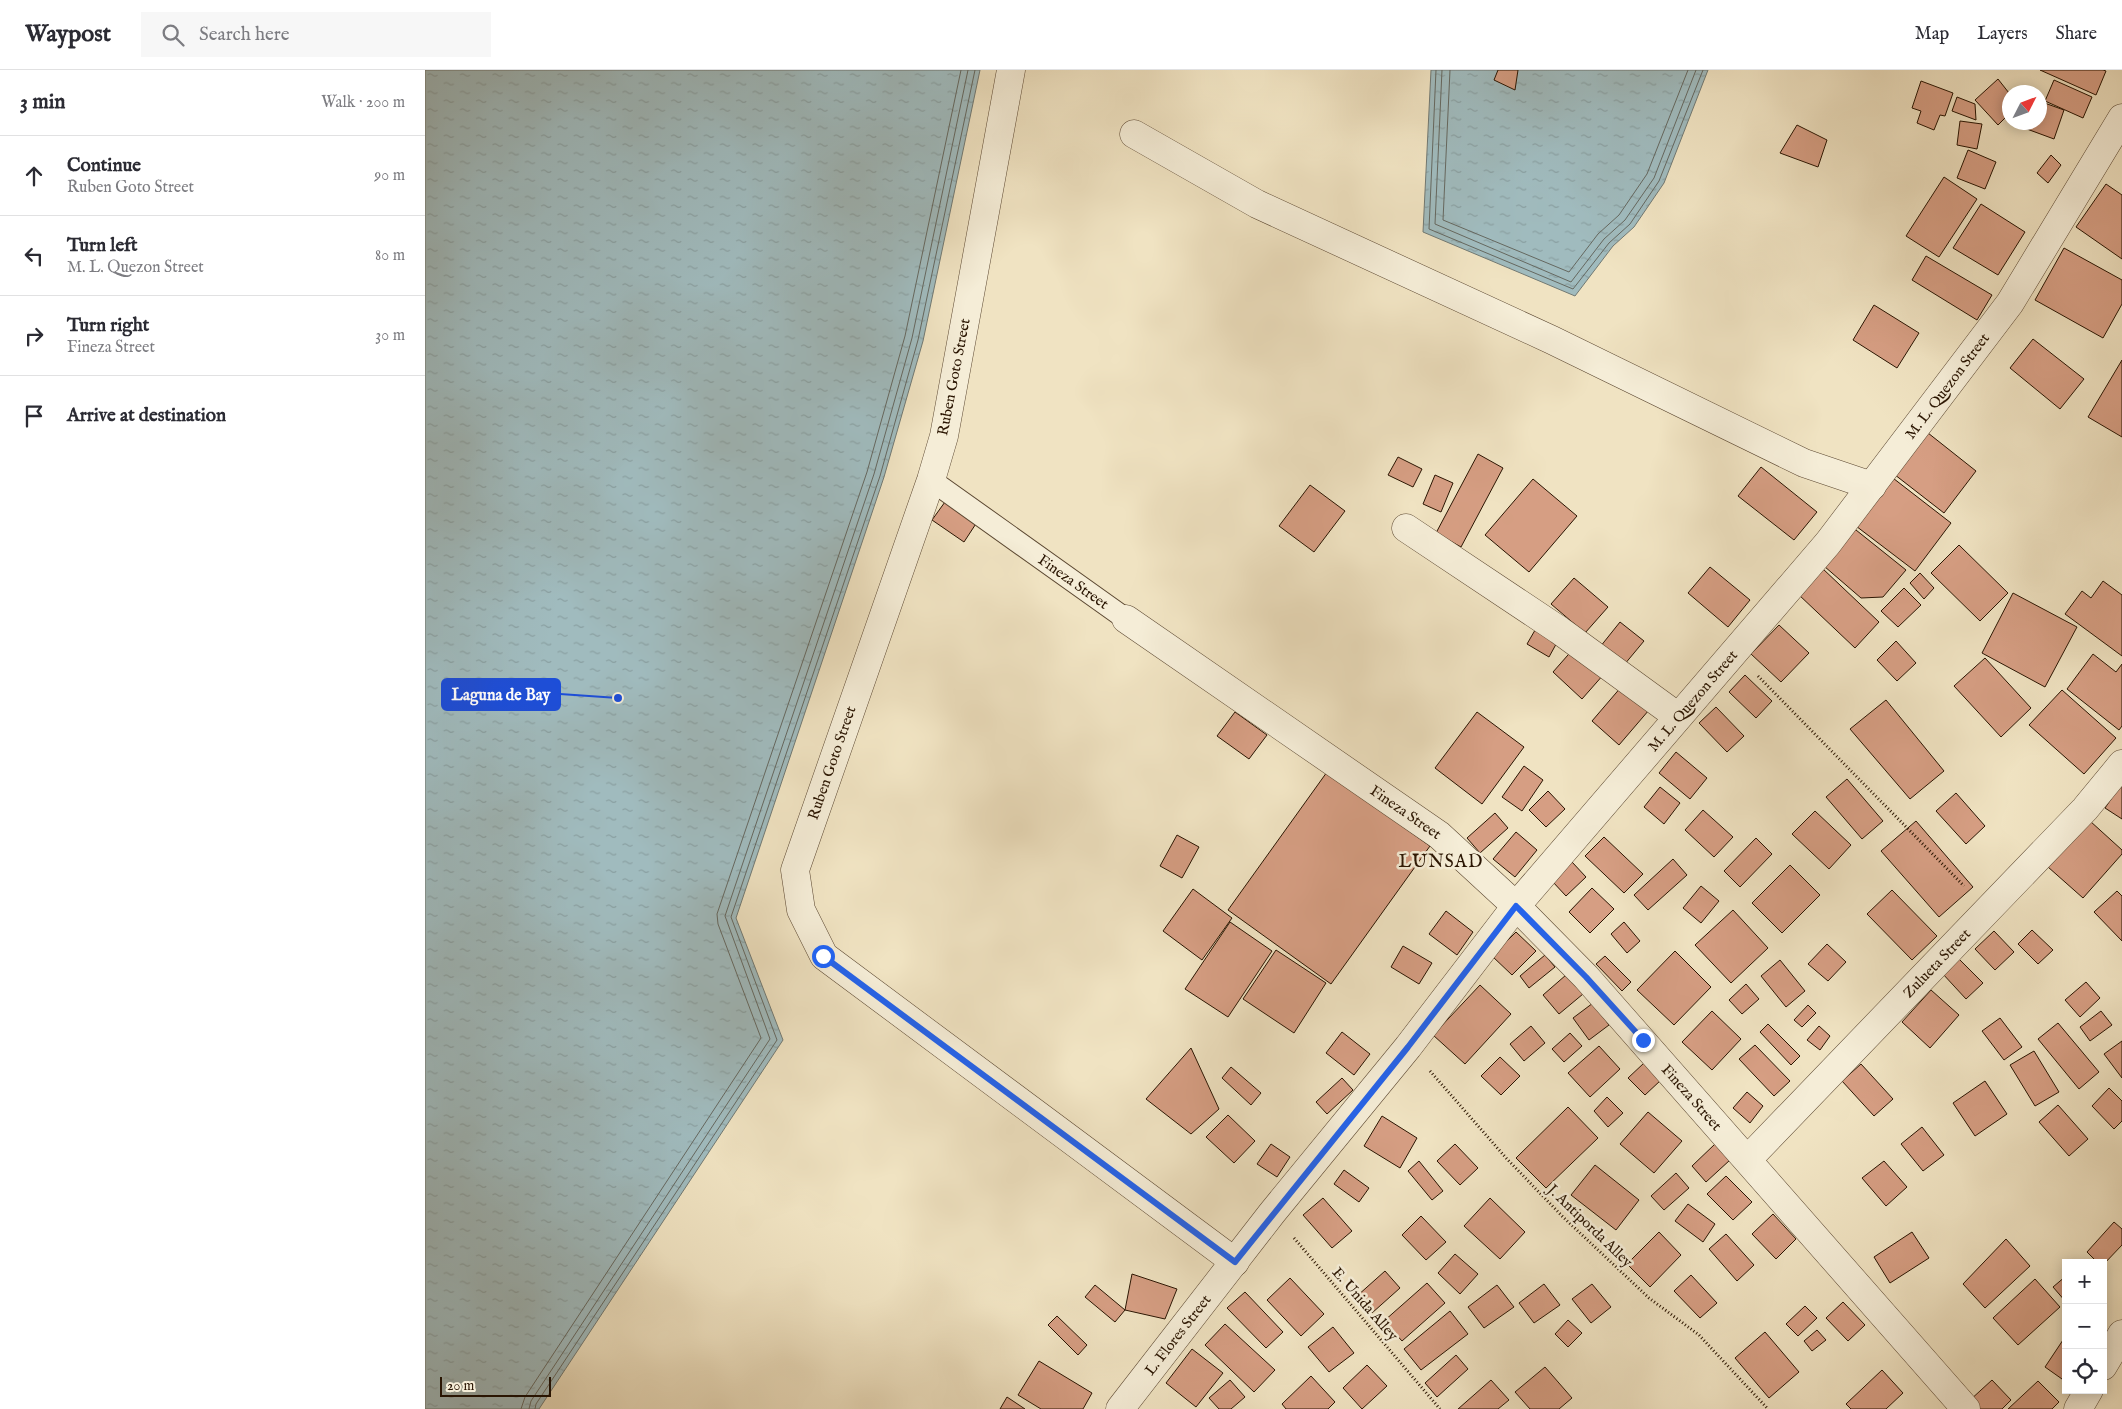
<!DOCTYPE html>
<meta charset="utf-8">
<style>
body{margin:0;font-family:"IM FELL English",serif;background:#f7f7f7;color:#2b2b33}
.controls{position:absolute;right:15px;bottom:15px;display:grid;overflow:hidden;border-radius:0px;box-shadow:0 2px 12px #0003}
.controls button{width:45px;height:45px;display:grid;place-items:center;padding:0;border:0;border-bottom:1px solid #e1e1e2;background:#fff;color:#2b2b33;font:25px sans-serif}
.compass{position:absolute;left:1577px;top:15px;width:45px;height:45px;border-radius:50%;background:#fff;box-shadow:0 2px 12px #0003;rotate:48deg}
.scale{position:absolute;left:15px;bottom:12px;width:111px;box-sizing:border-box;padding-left:5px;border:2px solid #2a1502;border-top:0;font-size:14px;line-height:18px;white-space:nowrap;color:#2a1502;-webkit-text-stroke:4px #f5edd7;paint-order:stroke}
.stop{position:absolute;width:15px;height:15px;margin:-11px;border:4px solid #2563eb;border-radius:50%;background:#fff}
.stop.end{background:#2563eb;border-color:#fff;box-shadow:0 1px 5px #0008}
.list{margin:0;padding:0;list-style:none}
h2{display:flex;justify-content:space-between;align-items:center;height:65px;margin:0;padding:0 20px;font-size:21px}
h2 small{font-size:16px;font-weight:400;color:#7c7c81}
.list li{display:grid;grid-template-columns:32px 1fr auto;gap:15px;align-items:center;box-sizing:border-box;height:80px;padding:0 20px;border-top:1px solid #e1e1e2}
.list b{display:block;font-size:19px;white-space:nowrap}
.list p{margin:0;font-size:16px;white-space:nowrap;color:#7c7c81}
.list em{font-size:16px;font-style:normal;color:#7c7c81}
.icon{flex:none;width:28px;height:28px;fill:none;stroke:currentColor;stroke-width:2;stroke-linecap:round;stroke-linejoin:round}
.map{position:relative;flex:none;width:1697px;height:1339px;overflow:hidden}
header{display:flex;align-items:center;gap:30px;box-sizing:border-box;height:70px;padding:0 25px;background:#fff;border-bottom:1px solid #e1e1e2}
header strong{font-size:24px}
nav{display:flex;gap:28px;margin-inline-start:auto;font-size:18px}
.search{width:350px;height:45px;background:#f7f7f7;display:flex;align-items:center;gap:12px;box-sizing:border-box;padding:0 18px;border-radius:0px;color:#7c7c81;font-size:19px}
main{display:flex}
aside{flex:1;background:#fff}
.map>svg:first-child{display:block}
.water{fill:url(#water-ripples);stroke:#717973}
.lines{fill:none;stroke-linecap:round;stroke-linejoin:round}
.shore{stroke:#656860;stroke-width:1}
.building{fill:#d69e83;stroke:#2a1502}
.pedestrian-casing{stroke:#5c4832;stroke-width:23}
.minor-casing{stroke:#5c4832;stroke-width:29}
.tertiary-casing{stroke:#5c4832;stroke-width:29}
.path{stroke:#2a1502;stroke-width:3;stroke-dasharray:1 2.5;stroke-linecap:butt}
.pedestrian{stroke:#f5edd7;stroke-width:21}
.minor{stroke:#f5edd7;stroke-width:28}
.tertiary{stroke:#f5edd7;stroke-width:28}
.route{stroke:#2563eb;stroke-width:6}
.labels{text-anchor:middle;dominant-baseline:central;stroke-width:5;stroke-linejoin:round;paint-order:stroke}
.street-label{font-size:15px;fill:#2a1502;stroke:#f5edd7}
.quarter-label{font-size:18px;letter-spacing:1px;fill:#2a1502;stroke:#f5edd7}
.leader{fill:none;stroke:#1d4ed8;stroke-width:2}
.callout-dot{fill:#1d4ed8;stroke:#f5edd7;stroke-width:2}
.callout{fill:#1d4ed8;stroke:#1d4ed8;stroke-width:2}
.callout-label{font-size:16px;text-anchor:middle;font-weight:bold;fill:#fff}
</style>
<header>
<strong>Waypost</strong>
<div class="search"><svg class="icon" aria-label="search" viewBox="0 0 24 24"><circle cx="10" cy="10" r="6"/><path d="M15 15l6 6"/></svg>Search here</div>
<nav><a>Map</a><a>Layers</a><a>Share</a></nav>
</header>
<main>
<aside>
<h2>3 min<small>Walk · 200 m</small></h2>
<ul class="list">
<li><svg class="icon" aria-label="ahead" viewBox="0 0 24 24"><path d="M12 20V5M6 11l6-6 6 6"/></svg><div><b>Continue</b><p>Ruben Goto Street</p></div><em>90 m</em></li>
<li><svg class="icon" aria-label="left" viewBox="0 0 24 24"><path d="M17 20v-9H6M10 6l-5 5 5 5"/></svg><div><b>Turn left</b><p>M. L. Quezon Street</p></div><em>80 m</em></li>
<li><svg class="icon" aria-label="right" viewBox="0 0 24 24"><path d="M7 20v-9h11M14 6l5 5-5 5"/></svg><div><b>Turn right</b><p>Fineza Street</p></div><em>30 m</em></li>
<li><svg class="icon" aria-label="arrive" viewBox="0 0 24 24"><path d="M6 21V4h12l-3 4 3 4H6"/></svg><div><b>Arrive at destination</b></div></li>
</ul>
</aside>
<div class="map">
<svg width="1697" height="1339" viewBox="0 0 1697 1339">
<defs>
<pattern id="water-ripples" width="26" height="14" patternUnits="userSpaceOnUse" patternTransform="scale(1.25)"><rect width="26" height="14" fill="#a0bbbe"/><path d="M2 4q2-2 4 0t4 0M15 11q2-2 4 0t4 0" fill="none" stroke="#8aa0a2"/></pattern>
</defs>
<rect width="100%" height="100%" fill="#f0e3c2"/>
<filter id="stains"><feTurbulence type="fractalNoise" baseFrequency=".004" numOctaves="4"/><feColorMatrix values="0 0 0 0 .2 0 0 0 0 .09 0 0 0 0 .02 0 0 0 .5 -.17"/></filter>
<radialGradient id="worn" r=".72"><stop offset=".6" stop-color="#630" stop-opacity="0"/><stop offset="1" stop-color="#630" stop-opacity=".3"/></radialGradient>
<g class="water">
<polygon points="0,0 555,0 498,271 459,407 311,848 358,970 114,1339 0,1339"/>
<polygon points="1006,0 1283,0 1239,113 1209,157 1188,176 1150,226 998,162"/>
</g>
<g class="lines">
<g class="shore">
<polyline points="1011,0 1004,159 1148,219 1184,173 1205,154 1234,111 1278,0"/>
<polyline points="1017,0 1010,154 1146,212 1179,169 1200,150 1229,108 1271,0"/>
<polyline points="1025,0 1018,150 1144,202 1173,164 1194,145 1222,104 1263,0"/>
<polyline points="96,1339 100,1327 336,968 293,854 292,844 442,402 480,266 536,0"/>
<polyline points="104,1339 106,1331 345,969 300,846 449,404 487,268 543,0"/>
<polyline points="110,1339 111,1334 352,970 306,847 455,406 493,270 550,0"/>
</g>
</g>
<g class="building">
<polygon points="1073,0 1093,0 1090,20 1069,10"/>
<polygon points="1615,0 1678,0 1681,1 1671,25"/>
<polygon points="1573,9 1584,23 1584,44 1573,55 1550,30"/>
<polygon points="1629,10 1667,27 1658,48 1620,31"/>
<polygon points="1496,11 1528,23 1520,46 1515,45 1509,60 1492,53 1496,41 1487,38"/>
<polygon points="1532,27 1550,34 1551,50 1527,41"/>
<polygon points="1614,31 1639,40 1629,69 1591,55 1592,52 1614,52"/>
<polygon points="1535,51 1557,54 1552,79 1532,75"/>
<polygon points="1372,55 1402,70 1393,97 1355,83"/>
<polygon points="1543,80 1571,92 1560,119 1532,108"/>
<polygon points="1626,85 1636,95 1623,113 1612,103"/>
<polygon points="1519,107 1552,129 1514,187 1481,166"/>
<polygon points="1681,114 1697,125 1697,189 1651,157"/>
<polygon points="1556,134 1600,162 1573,205 1528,178"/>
<polygon points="1639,178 1697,210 1697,234 1678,268 1610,230"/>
<polygon points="1501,186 1567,225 1552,250 1487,210"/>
<polygon points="1449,235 1494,263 1472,298 1428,270"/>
<polygon points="1608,269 1659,309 1635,339 1585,298"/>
<polygon points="1697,290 1697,367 1663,347"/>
<polygon points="1498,359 1551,401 1519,443 1465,401"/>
<polygon points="1053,384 1078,398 1036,477 1011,463"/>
<polygon points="973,387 997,399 988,417 963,405"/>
<polygon points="1336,397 1392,442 1369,470 1313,426"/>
<polygon points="1010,405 1028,413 1016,442 998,434"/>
<polygon points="1464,405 1526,453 1490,501 1427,453"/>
<polygon points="1108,409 1152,446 1104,502 1060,465"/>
<polygon points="885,415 920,441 889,482 854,456"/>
<polygon points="525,425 556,446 539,472 507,450"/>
<polygon points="1426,456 1481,500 1458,527 1436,528 1392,490"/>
<polygon points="1534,475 1583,523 1555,551 1506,503"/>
<polygon points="1285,497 1325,530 1303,557 1263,523"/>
<polygon points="1397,498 1454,552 1430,578 1373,524"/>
<polygon points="1495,503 1509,518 1499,529 1485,513"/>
<polygon points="1149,508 1183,537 1160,563 1126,534"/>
<polygon points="1678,511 1697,525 1697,586 1640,544 1657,521 1666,528"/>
<polygon points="1479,518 1496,535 1473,557 1456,541"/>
<polygon points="1588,523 1652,557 1620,617 1557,583"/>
<polygon points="1195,552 1219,571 1194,601 1171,582"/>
<polygon points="1113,555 1135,567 1124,587 1102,574"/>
<polygon points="1354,555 1384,583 1356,612 1326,584"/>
<polygon points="1471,571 1491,593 1472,611 1452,590"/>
<polygon points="1150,577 1179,604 1157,629 1128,602"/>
<polygon points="1668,584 1691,602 1697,594 1697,656 1694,660 1642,619"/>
<polygon points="1560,588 1606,638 1576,667 1529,616"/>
<polygon points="1320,605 1347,631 1331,648 1304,622"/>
<polygon points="1197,616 1224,640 1194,675 1167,651"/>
<polygon points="1637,620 1691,668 1659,704 1604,655"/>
<polygon points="1461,630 1519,701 1485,729 1425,659"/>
<polygon points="1291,637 1319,666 1302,682 1274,653"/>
<polygon points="810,642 842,665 824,689 792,666"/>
<polygon points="1052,642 1099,677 1057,734 1010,698"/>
<polygon points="1251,682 1282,708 1265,729 1234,703"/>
<polygon points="1099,696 1118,710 1097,741 1077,727"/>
<polygon points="902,702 1005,776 906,914 803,840"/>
<polygon points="1422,709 1458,751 1437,769 1401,727"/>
<polygon points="1697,713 1697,749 1680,738"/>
<polygon points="1235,717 1255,733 1239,754 1219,737"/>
<polygon points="1123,721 1140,739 1121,757 1104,740"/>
<polygon points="1531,723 1560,756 1541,774 1511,741"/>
<polygon points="1278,740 1308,767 1289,787 1260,760"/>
<polygon points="1390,741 1426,775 1404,799 1367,764"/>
<polygon points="1070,743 1083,758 1055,783 1042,768"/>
<polygon points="1491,751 1548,817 1514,847 1456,781"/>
<polygon points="1665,751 1697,780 1697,784 1658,828 1623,797"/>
<polygon points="1091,762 1112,780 1090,807 1068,789"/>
<polygon points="752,765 774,777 757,808 735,796"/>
<polygon points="1179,767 1218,804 1199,823 1160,786"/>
<polygon points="1331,768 1347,784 1315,817 1299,801"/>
<polygon points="1248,789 1262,805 1223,840 1209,825"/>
<polygon points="1147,792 1161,807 1141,826 1127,811"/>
<polygon points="1365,795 1395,825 1357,863 1327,833"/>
<polygon points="1276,816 1294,831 1276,853 1258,838"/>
<polygon points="1167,818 1189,839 1165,863 1144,842"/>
<polygon points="768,819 807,848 777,890 738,861"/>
<polygon points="1467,820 1512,866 1487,890 1442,844"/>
<polygon points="1692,821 1697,826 1697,871 1669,842"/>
<polygon points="1308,840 1343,878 1306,913 1270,875"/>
<polygon points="1021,841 1048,862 1032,885 1004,864"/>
<polygon points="805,852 847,881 803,947 760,919"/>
<polygon points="1199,852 1215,871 1202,883 1186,864"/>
<polygon points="1607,860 1628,880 1613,894 1593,874"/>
<polygon points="1569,861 1589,882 1570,900 1550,879"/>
<polygon points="1091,862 1111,881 1087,905 1067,886"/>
<polygon points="1402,874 1421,892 1403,911 1383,894"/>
<polygon points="978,876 1007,893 994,914 966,897"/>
<polygon points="851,880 901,913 869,963 818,929"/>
<polygon points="1250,881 1286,917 1249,955 1212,920"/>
<polygon points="1120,885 1130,897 1104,918 1095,906"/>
<polygon points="1180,886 1206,912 1197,921 1171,894"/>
<polygon points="1533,888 1558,913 1541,929 1517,903"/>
<polygon points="1355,890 1380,921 1361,937 1336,906"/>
<polygon points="1141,905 1158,924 1134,944 1118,925"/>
<polygon points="1661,912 1675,928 1655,947 1640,930"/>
<polygon points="1321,914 1334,929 1317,944 1304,930"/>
<polygon points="1055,915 1086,944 1040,994 1008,965"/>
<polygon points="1506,920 1534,945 1505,978 1477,952"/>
<polygon points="1168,933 1184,955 1164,970 1148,948"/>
<polygon points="1383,935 1391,943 1377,957 1369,950"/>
<polygon points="1287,941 1316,969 1287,1000 1257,972"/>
<polygon points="1676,941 1687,955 1665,971 1655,957"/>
<polygon points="1575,948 1597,977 1579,990 1557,961"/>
<polygon points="1633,953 1674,1002 1654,1019 1613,969"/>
<polygon points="1343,954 1375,986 1366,995 1335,962"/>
<polygon points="1106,956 1120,973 1099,991 1085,974"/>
<polygon points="1394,956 1405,966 1395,980 1382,970"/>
<polygon points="917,962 945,984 929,1005 901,983"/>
<polygon points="1145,963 1157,976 1139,992 1127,979"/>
<polygon points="1697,971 1697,1008 1679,984"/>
<polygon points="1330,975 1365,1011 1349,1026 1314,989"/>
<polygon points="1174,976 1195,999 1165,1027 1143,1003"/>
<polygon points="766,978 794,1039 766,1064 721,1029"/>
<polygon points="1609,981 1634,1022 1610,1036 1585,995"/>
<polygon points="1075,987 1095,1006 1076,1025 1056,1006"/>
<polygon points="1219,993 1236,1010 1220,1025 1203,1008"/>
<polygon points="1436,994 1468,1029 1449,1046 1417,1011"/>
<polygon points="806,997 836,1023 826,1035 797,1008"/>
<polygon points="917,1008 928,1020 902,1044 891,1032"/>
<polygon points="1560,1011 1582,1044 1550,1066 1528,1033"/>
<polygon points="1684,1018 1697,1031 1697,1051 1689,1059 1667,1036"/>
<polygon points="1322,1022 1338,1036 1325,1053 1308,1038"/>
<polygon points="1182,1027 1198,1043 1183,1057 1169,1041"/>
<polygon points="1633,1035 1663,1069 1644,1086 1614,1052"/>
<polygon points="1143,1037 1173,1068 1121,1118 1091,1088"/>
<polygon points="1223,1042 1257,1071 1229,1103 1195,1074"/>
<polygon points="803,1045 830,1071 809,1093 781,1067"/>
<polygon points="957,1046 992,1068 975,1098 939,1076"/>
<polygon points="1497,1057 1519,1085 1498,1101 1476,1074"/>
<polygon points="846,1074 865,1087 852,1107 832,1094"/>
<polygon points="1030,1074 1053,1098 1035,1115 1012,1091"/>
<polygon points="1290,1074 1305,1090 1281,1112 1267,1096"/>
<polygon points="994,1091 1018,1121 1007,1130 983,1101"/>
<polygon points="1459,1091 1482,1117 1461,1136 1437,1108"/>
<polygon points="1170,1095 1214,1130 1191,1160 1146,1125"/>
<polygon points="919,1100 944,1118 934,1132 909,1114"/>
<polygon points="1251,1103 1264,1118 1239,1140 1226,1126"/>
<polygon points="1301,1106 1327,1132 1308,1150 1282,1124"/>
<polygon points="898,1128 927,1161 907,1178 878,1145"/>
<polygon points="1065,1128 1100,1162 1075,1189 1039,1156"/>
<polygon points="1263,1134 1290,1154 1278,1172 1250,1151"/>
<polygon points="1348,1144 1371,1169 1351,1189 1327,1164"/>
<polygon points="996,1146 1021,1172 1001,1190 977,1165"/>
<polygon points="1689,1152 1697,1159 1697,1175 1678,1195 1678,1193 1673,1193 1662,1182"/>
<polygon points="1234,1162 1256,1185 1225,1217 1202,1194"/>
<polygon points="1487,1162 1504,1188 1465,1213 1449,1187"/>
<polygon points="1301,1164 1329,1195 1312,1211 1284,1179"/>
<polygon points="1581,1169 1605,1196 1560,1238 1538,1214"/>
<polygon points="1030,1184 1053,1204 1035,1224 1013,1203"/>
<polygon points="960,1201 975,1218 947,1243 932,1226"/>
<polygon points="707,1204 752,1219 740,1249 700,1240"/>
<polygon points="1266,1205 1292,1233 1275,1248 1249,1221"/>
<polygon points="1641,1206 1641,1232 1628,1217"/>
<polygon points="865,1208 899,1244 876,1266 842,1230"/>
<polygon points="1610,1209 1635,1237 1593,1275 1568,1248"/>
<polygon points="1002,1213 1020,1233 977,1271 959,1251"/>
<polygon points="1119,1214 1135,1235 1109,1253 1094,1233"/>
<polygon points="1167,1214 1186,1237 1166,1253 1147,1229"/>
<polygon points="670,1215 700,1240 690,1252 660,1227"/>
<polygon points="1072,1215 1089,1237 1059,1258 1043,1237"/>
<polygon points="820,1222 858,1262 841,1278 802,1238"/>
<polygon points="1418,1232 1440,1255 1423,1271 1401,1248"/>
<polygon points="1380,1236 1392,1248 1373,1266 1361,1254"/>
<polygon points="1025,1241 1043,1264 996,1300 979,1279"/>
<polygon points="632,1246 662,1275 653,1285 623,1255"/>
<polygon points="1143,1250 1157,1263 1143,1277 1130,1264"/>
<polygon points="800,1254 850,1300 829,1322 780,1275"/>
<polygon points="908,1257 929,1283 904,1302 883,1277"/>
<polygon points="1392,1260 1401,1270 1387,1281 1379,1271"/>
<polygon points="1340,1262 1374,1302 1344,1328 1310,1288"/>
<polygon points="1640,1267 1641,1304 1637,1309 1620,1297"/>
<polygon points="767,1279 798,1303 771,1337 741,1313"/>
<polygon points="1031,1285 1043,1299 1012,1327 1000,1313"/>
<polygon points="614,1291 667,1323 658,1339 616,1339 593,1325"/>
<polygon points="942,1295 962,1316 937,1339 918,1318"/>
<polygon points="1120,1297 1147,1328 1134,1339 1105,1339 1090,1322"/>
<polygon points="1457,1300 1478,1323 1461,1339 1426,1339 1421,1334"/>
<polygon points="886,1306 910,1332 903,1339 861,1339 857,1334"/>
<polygon points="805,1310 820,1327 806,1339 794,1339 784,1328"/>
<polygon points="1066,1310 1084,1330 1073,1339 1033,1339"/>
<polygon points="1567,1310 1586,1330 1577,1339 1551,1339 1544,1331"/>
<polygon points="1613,1311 1634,1332 1627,1339 1583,1339"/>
<polygon points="582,1327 600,1339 575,1339"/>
</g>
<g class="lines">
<defs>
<g id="pedestrian">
<path id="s1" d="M506,410L701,549"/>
</g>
<g id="minor">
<polyline points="586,0 519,366 506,410 370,800 376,840 399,886 810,1192"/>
<polyline points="709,64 832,134 1127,270 1379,393 1447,416"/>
<polyline points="981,458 1134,560 1252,646"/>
<path id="s2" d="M701,549L1014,765L1091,836L1161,907L1541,1339"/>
<path id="s3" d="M1323,1089L1660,739L1697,694"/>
<path id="s4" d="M695,1339L847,1143L983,977L1091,836L1403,473L1585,233L1697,48"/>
</g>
<g id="tertiary">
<polyline points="1678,1296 1697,1264"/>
<polyline points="1653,1339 1664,1320"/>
</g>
</defs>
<use href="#pedestrian" class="pedestrian-casing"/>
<use href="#minor" class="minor-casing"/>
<use href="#tertiary" class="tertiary-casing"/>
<g class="path">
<polyline points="1333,606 1539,816"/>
<polyline points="1005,1001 1082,1089 1138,1147 1224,1228 1274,1265 1343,1339"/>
<polyline points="869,1168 1015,1339"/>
</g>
<use href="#pedestrian" class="pedestrian"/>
<use href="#minor" class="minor"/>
<use href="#tertiary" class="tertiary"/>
</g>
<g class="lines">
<polyline class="route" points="398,886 810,1192 983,977 1091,836 1161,907 1218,970"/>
</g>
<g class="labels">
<g class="street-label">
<text transform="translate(529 307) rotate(-79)">Ruben Goto Street</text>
<text stroke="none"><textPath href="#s4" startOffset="1316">M. L. Quezon Street</textPath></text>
<text stroke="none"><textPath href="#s1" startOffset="175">Fineza Street</textPath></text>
<text stroke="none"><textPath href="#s4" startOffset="911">M. L. Quezon Street</textPath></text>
<text transform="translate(407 693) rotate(-71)">Ruben Goto Street</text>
<text stroke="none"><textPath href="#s2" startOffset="340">Fineza Street</textPath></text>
<text stroke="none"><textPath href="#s3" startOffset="272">Zulueta Street</textPath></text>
<text stroke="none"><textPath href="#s2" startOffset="745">Fineza Street</textPath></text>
<text transform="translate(1165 1156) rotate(44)">J. Antiporda Alley</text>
<text transform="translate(940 1234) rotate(49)">E. Unida Alley</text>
<text stroke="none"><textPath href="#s4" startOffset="94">L. Flores Street</textPath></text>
</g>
<g class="quarter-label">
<text x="1016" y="792">LUNSAD</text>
</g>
</g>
<path class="leader" d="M193 628L135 624"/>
<circle class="callout-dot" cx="193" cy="628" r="5"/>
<rect class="callout" x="17" y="609" width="118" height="31" rx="5"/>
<g class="callout-label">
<text x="76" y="630">Laguna de Bay</text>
</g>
<rect width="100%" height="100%" filter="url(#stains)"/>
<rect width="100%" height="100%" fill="url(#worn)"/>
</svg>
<div class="controls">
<button>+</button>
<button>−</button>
<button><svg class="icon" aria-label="locate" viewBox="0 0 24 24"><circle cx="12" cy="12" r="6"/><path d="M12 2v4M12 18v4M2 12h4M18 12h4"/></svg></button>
</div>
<svg class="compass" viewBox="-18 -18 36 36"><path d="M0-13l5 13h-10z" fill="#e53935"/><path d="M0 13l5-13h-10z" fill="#7c7c81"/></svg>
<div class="scale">20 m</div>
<div class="stop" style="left:398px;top:886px"></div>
<div class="stop end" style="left:1218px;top:970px"></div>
</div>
</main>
